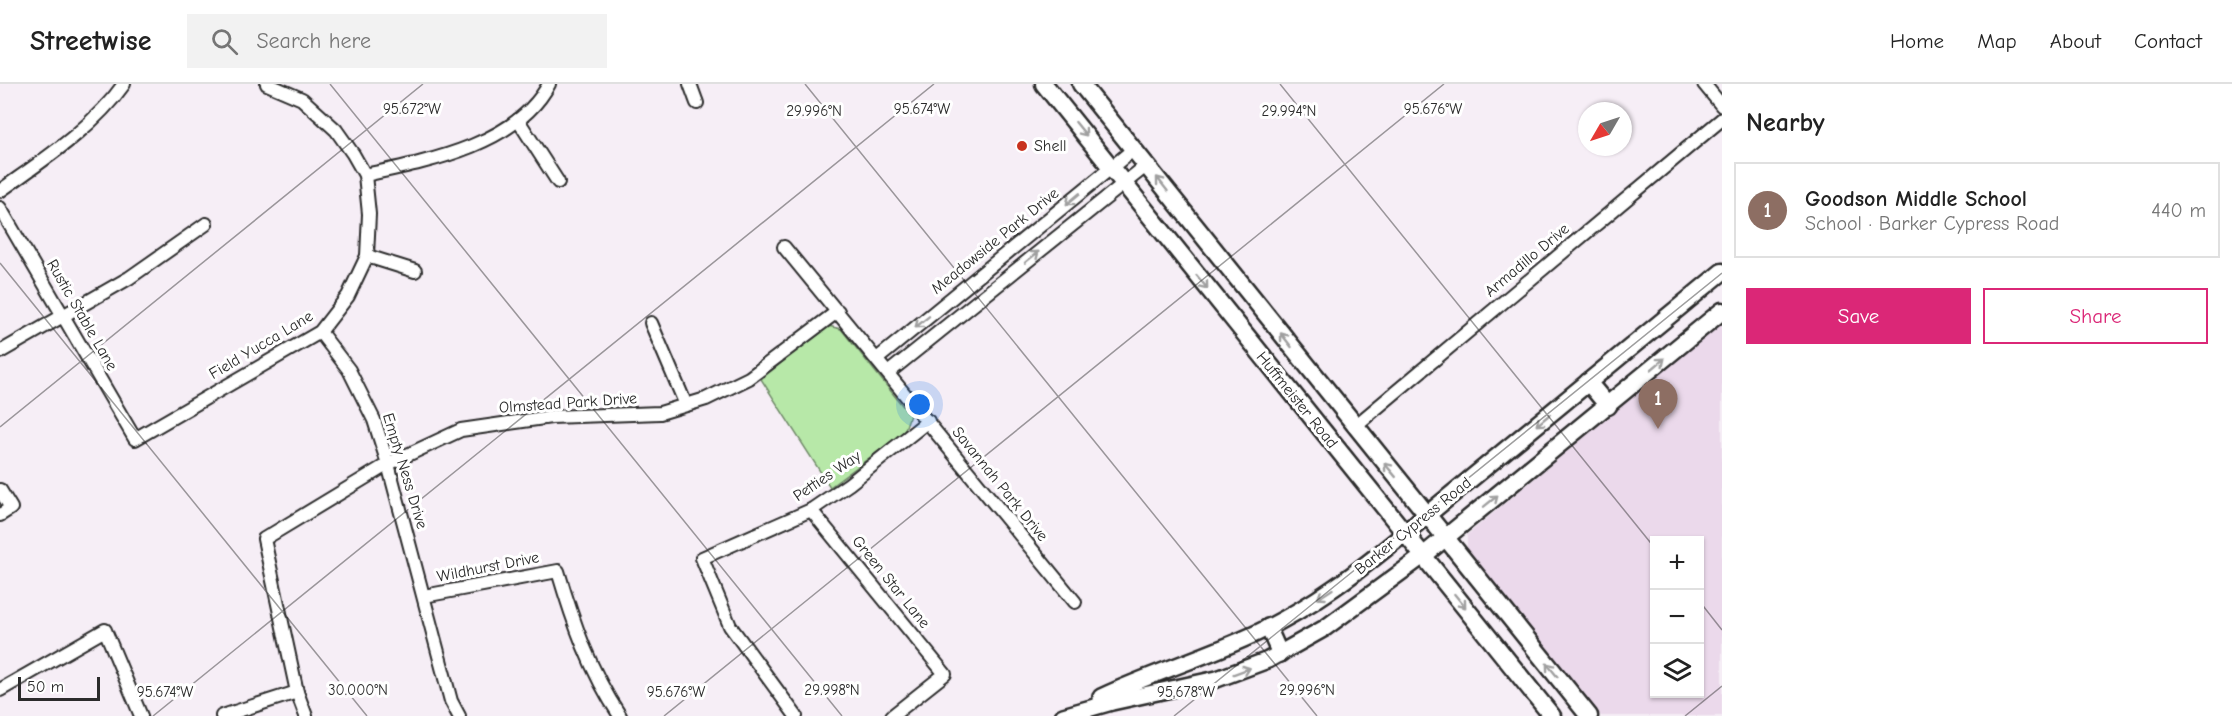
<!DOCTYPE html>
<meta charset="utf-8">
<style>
body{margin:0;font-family:"Comic Neue",sans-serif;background:#f2f2f2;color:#222}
.controls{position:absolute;right:18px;bottom:18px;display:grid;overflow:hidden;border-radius:0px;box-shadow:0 2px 4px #0004}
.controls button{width:54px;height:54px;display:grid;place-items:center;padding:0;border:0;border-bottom:2px solid #e0e0e0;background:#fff;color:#222;font:30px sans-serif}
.compass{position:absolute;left:1578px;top:18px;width:54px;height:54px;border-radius:50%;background:#fff;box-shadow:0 2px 4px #0004;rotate:231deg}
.scale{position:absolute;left:18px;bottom:15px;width:82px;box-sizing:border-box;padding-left:6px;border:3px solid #2b2b2b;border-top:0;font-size:16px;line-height:21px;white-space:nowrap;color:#2b2b2b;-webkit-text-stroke:4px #fff;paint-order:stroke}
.you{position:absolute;left:920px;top:321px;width:21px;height:21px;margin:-15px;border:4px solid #fff;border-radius:50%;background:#1a73e8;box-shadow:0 0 0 9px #1a73e833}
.badge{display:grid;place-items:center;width:39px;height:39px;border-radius:50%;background:#db2777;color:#fff;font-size:20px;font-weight:700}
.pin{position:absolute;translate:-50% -50px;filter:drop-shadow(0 2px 3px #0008)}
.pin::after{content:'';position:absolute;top:32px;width:21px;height:18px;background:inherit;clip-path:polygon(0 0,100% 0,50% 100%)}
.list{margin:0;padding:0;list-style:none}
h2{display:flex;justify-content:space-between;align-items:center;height:78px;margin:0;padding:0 24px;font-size:26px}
h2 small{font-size:20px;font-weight:400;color:#767676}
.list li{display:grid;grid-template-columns:39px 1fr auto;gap:18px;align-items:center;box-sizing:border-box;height:96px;margin:0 12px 12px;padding:0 12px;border:2px solid #e0e0e0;border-radius:0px}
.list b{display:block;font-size:22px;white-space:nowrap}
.list p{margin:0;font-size:20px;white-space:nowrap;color:#767676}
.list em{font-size:20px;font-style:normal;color:#767676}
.actions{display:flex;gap:12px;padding:18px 24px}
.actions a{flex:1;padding:14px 0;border:2px solid #db2777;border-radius:0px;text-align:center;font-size:21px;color:#db2777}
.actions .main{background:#db2777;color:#fff}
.icon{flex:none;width:33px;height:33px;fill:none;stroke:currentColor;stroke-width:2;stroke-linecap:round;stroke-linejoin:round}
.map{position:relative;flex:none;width:1722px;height:632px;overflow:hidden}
header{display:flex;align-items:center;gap:36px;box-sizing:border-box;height:84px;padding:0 30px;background:#fff;border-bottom:2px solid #e0e0e0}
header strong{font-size:28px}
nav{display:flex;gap:33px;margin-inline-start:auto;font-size:21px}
.search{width:420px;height:54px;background:#f2f2f2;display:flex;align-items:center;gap:15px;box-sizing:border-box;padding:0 21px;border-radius:0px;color:#767676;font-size:22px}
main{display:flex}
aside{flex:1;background:#fff}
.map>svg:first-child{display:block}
.built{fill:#ebd9eb;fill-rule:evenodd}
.green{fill:#b7e8a8;stroke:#718a6a;stroke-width:1.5}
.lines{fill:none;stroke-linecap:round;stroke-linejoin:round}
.minor-casing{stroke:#2b2b2b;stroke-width:16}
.tertiary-casing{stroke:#2b2b2b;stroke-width:20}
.secondary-casing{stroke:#2b2b2b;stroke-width:21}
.minor{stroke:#fff;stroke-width:12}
.tertiary{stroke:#fff;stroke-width:15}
.secondary{stroke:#fff;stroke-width:16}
.oneway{stroke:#a0a0a0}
.ticks{fill:none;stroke:#2b2b2b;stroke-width:1.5;stroke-opacity:0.45}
.poi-dot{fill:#c8321e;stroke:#fff;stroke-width:2}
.labels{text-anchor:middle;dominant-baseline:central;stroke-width:6;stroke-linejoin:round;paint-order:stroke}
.poi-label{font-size:16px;fill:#2b2b2b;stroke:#fff;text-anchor:start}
.street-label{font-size:16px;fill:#2b2b2b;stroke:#fff}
.ticks-label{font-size:15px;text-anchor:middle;fill:#2b2b2b;stroke:#fff;stroke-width:6;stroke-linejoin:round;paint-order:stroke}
</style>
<header>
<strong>Streetwise</strong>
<div class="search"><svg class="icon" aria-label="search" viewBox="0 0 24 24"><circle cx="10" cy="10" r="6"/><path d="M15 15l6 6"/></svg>Search here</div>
<nav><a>Home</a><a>Map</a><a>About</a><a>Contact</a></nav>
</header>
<main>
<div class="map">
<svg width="1722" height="632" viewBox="0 0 1722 632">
<rect width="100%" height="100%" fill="#f6eef6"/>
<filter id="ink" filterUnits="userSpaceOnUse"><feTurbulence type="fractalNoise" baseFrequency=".0167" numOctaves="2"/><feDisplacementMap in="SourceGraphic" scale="12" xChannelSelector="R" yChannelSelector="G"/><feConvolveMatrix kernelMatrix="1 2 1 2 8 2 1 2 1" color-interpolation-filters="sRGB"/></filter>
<g filter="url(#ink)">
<path class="built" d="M1722,238V632H1601L1467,465V451ZM1654,456H1700V610H1654Z"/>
<polygon class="green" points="828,242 841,245 910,331 904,348 830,403 761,295"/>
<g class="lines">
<defs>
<g id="minor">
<polyline points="690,0 697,19"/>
<polyline points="1704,0 1722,22"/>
<polyline points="518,36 558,98"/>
<path d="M365,91C426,78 517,61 549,0"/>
<path d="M0,107C43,76 93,44 124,0"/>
<polyline points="0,124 135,355 320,248 348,212 367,172 369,130 365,91 353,70 336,46 302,15 267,0"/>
<polyline points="784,163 1075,518"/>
<polyline points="367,172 415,187"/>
<polyline points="651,239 686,321"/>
<polyline points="320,248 349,286 374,336 388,380 451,617 459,632"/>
<polyline points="0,268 129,194 206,140"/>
<polyline points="877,275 1134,65"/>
<polyline points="888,289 1147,81"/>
<polyline points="1354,343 1722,35"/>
<polyline points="0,406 11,424 0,431"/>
<polyline points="811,426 945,590 892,632"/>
<path d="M424,512L558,487C573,538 590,587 620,632"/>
<polyline points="0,606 105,546 141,632"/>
<polyline points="222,632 297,608"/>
<polyline points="306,632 297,608 264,455 388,380 461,346 551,333 660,329 706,315 749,294 838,227"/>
<polyline points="796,632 730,542 702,474 811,426 849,400 928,337"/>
</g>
<g id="tertiary">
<polyline points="1268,543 1280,570"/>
<path d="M1101,613C1152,589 1206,573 1257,549C1312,523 1359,487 1405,449"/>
<polyline points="1063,632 1112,618 1217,595 1268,576 1325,544 1423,472"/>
</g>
<g id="secondary">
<polyline points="1044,0 1552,632"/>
<polyline points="1081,0 1589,632"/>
<polyline points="1588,298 1608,322"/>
<polyline points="1405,449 1722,188"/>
<polyline points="1423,472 1722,227"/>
</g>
</defs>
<use href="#minor" class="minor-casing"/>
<use href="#tertiary" class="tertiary-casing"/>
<use href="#secondary" class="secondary-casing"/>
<use href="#minor" class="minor"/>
<use href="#tertiary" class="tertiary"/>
<use href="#secondary" class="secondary"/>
</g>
<defs><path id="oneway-shaft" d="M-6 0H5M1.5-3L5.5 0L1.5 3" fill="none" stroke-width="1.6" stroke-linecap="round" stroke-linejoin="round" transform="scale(1.5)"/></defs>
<g class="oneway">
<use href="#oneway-shaft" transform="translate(1081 45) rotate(51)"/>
<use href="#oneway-shaft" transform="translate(1162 100) rotate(-128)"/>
<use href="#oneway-shaft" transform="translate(1073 115) rotate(140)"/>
<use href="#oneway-shaft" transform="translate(1032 173) rotate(-39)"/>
<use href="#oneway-shaft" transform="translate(1202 198) rotate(51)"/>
<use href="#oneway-shaft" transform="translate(922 238) rotate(141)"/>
<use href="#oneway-shaft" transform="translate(1286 256) rotate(-128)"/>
<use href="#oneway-shaft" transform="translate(1658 280) rotate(-40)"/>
<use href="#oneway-shaft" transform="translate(1543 336) rotate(140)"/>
<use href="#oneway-shaft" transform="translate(1390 386) rotate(-130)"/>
<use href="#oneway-shaft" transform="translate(1491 417) rotate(-39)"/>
<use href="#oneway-shaft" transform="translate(1325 510) rotate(147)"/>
<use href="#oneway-shaft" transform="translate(1460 517) rotate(51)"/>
<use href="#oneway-shaft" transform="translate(1552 586) rotate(-129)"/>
<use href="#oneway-shaft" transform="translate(1242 587) rotate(-20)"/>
</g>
</g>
<path class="ticks" d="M330,0L842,632M805,0L1317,632M1280,0L1654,463M0,179L367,632M0,343L423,0M1700,518L1722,546M153,632L934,0M664,632L1444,0M1174,632L1722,189M1685,632L1722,602"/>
<circle class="poi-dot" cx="1022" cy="62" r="6"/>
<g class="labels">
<g class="poi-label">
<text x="1034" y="62">Shell</text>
</g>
<g class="street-label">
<text transform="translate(995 157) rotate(-39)">Meadowside Park Drive</text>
<text transform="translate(1527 176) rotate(-40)">Armadillo Drive</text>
<text transform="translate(82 231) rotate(60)">Rustic Stable Lane</text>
<text transform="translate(261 261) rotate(-31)">Field Yucca Lane</text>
<text transform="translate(1297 316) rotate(51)">Huffmeister Road</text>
<text transform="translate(568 319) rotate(-4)">Olmstead Park Drive</text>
<text transform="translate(405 387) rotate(73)">Empty Ness Drive</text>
<text transform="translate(827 392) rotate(-34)">Petties Way</text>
<text transform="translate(1000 400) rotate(51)">Savannah Park Drive</text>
<text transform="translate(1413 442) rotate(-39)">Barker Cypress Road</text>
<text transform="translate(488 483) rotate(-11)">Wildhurst Drive</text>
<text transform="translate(891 498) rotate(51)">Green Star Lane</text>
</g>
</g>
<g class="ticks-label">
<text x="412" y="30">95.672°W</text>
<text x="922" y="30">95.674°W</text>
<text x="1433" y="30">95.676°W</text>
<text x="814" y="32">29.996°N</text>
<text x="1289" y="32">29.994°N</text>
<text x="358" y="611">30.000°N</text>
<text x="832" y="611">29.998°N</text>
<text x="1307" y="611">29.996°N</text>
<text x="165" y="613">95.674°W</text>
<text x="676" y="613">95.676°W</text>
<text x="1186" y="613">95.678°W</text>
</g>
</svg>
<div class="controls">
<button>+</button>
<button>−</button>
<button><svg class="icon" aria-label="layers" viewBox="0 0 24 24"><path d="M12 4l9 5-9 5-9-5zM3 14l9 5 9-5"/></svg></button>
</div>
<svg class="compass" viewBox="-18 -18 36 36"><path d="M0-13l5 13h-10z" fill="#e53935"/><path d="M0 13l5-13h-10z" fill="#767676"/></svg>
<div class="scale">50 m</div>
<div class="you"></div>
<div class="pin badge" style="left:1658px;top:345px;background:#8d6e63">1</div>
</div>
<aside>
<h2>Nearby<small></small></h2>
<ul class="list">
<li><span class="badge" style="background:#8d6e63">1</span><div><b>Goodson Middle School</b><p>School · Barker Cypress Road</p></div><em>440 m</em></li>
</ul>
<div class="actions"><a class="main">Save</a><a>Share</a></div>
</aside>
</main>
